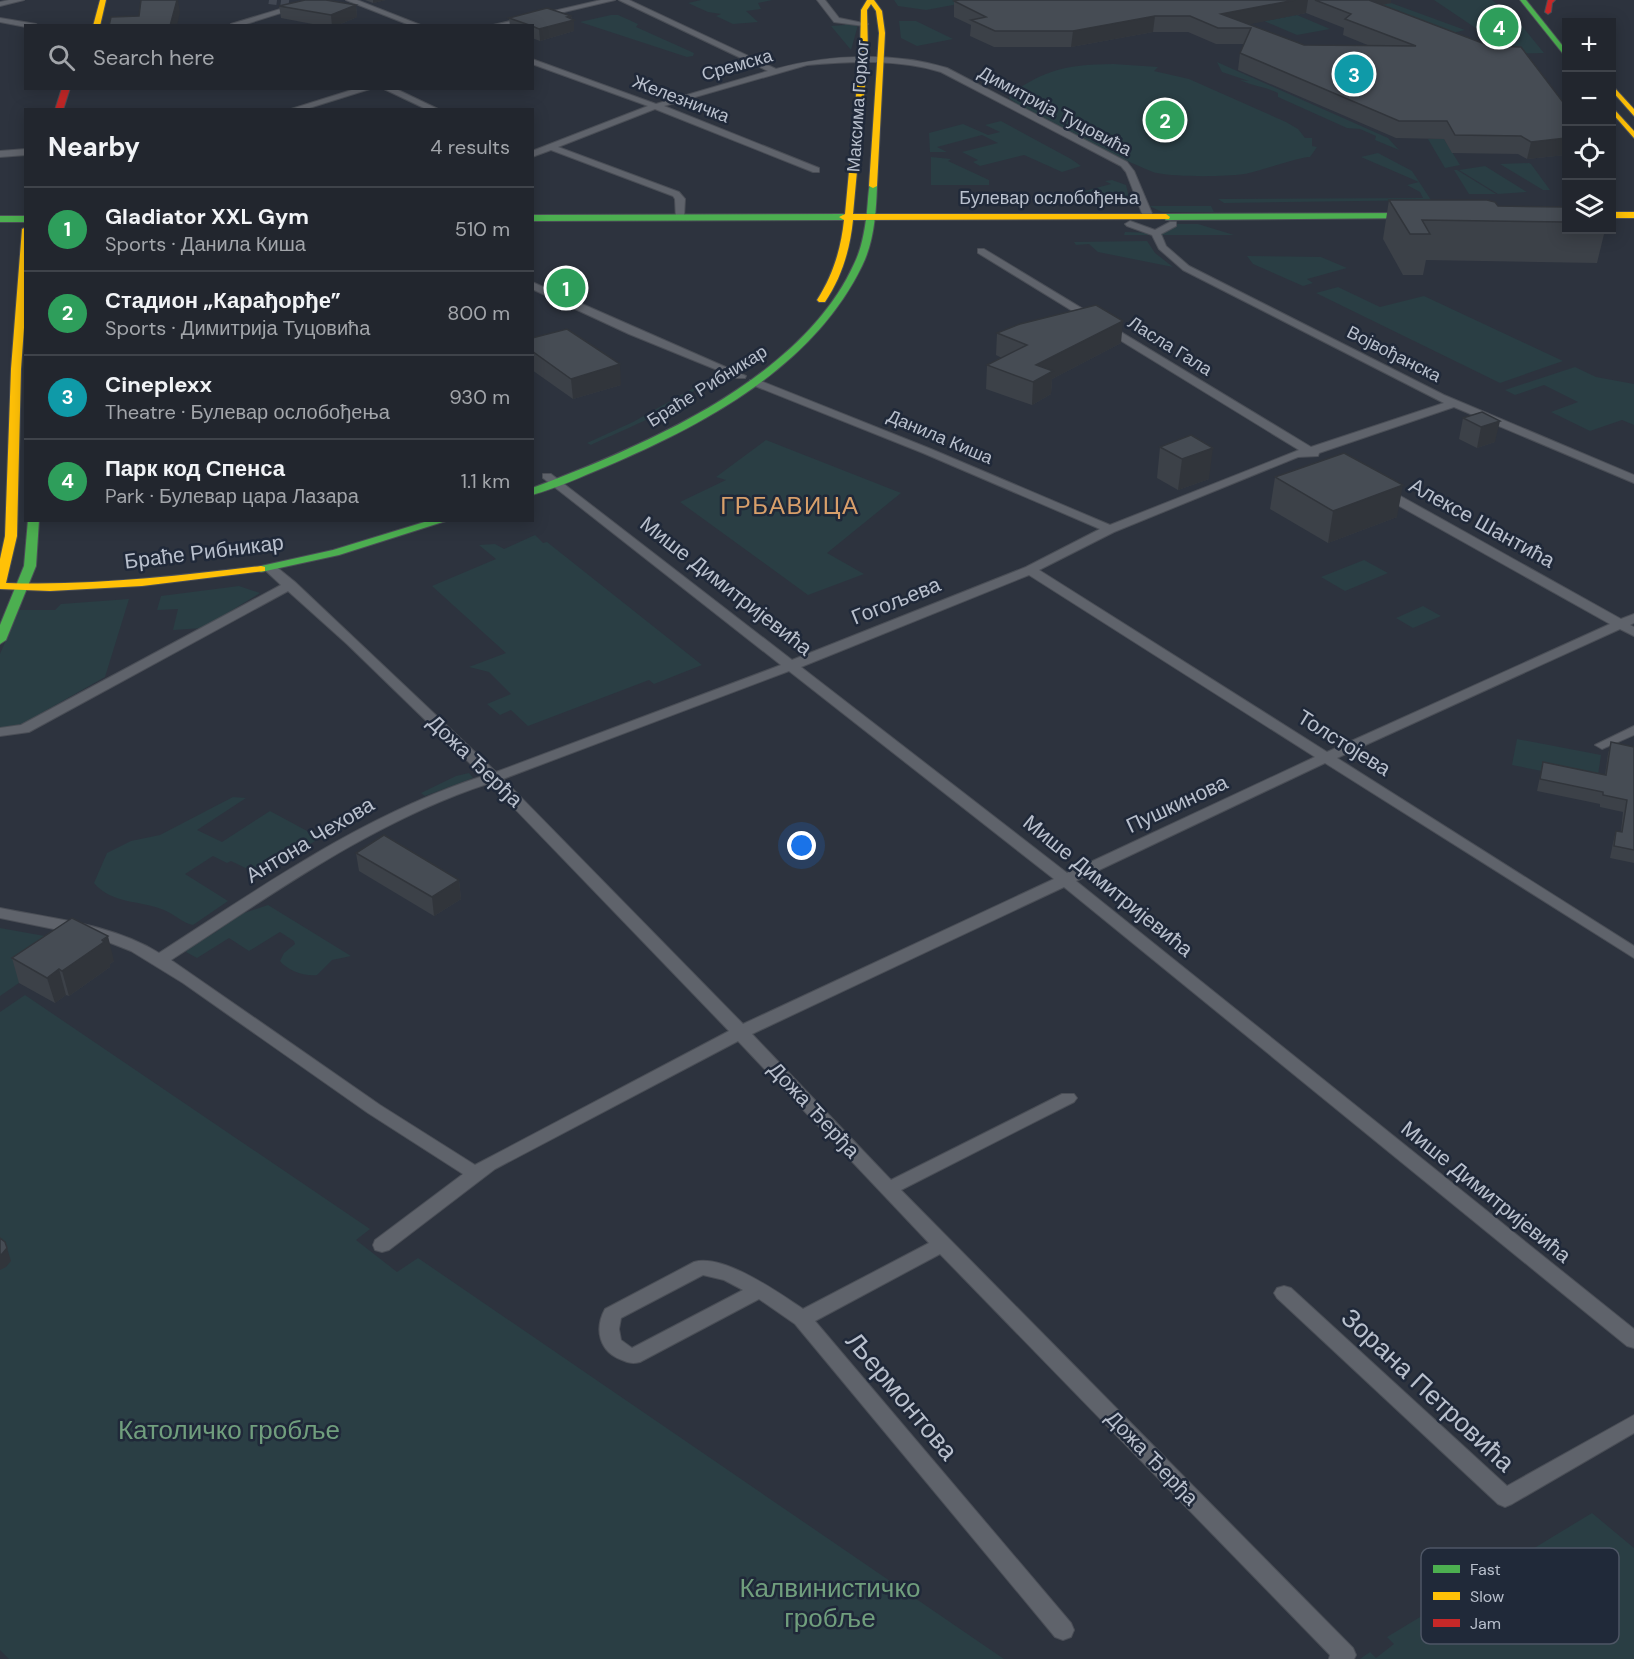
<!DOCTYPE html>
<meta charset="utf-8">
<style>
body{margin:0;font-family:"DM Sans",sans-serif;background:#2a2e36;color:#f1f3f6}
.controls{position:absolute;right:18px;top:18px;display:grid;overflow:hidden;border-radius:0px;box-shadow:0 3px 15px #0003}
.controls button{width:54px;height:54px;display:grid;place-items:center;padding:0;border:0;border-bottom:2px solid #3f434a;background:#22262e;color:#f1f3f6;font:30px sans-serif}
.you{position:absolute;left:802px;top:846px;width:21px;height:21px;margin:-15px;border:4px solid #fff;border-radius:50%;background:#1a73e8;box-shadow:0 0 0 9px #1a73e833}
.badge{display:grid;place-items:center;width:39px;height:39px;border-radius:50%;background:#8bbbb9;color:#fff;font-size:20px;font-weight:700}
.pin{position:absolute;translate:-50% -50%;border:3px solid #fff;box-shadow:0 2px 6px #0006}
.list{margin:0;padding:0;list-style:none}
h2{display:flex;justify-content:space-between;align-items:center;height:78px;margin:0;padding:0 24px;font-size:26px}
h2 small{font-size:20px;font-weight:400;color:#a2a5aa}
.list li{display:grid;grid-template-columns:39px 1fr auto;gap:18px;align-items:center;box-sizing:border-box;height:84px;padding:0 24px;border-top:2px solid #3f434a}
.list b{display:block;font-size:22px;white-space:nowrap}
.list p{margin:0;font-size:20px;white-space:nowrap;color:#a2a5aa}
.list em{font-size:20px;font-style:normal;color:#a2a5aa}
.icon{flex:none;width:33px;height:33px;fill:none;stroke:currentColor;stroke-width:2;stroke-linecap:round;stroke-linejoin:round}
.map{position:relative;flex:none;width:1634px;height:1659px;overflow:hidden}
.search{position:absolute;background:#22262e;box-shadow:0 3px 15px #0003;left:24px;top:24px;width:510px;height:66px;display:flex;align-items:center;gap:15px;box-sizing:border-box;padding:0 21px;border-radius:0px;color:#a2a5aa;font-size:22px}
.panel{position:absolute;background:#22262e;box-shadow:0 3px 15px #0003;left:24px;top:108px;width:510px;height:414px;border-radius:0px}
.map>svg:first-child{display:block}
.green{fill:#2a3e44}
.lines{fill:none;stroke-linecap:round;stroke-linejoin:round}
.street-tunnel{stroke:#424853;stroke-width:8;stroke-dasharray:8 4;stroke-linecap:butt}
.street-casing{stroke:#4a4e56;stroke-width:2}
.fast-casing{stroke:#4a4e56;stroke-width:2}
.slow-casing{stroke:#4a4e56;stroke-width:2}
.jam-casing{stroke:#4a4e56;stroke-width:2}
.street{fill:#5f636b;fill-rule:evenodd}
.fast{fill:#4caf50;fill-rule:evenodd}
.slow{fill:#ffc107;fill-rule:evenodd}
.jam{fill:#c62828;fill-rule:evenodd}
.wall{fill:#3c4148;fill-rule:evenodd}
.shaded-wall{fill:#31353b}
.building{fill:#464c54;stroke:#31353b;stroke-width:1.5}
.labels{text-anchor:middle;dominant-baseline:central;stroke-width:5;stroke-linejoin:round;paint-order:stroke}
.far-street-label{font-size:18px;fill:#b9c0cd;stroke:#202939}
.street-label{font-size:21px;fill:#b9c0cd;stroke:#202939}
.quarter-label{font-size:24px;letter-spacing:1.5px;fill:#d89f6a;stroke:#202939}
.near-street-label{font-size:26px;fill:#b9c0cd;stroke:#202939}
.near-park-label{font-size:26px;fill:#709e7d;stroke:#202939}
.key{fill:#202939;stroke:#4e5665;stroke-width:1.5}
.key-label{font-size:16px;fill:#b9c0cd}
</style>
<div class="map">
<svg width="1634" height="1659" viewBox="0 0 1634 1659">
<rect width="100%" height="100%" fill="#2d333e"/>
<g class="green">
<polygon points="701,0 772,0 758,3 761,9 746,11 758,22 733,24 716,16 721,14 708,12 688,3"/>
<polygon points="894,0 980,0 926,10 898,6"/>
<polygon points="1434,0 1492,0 1518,21 1544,53 1498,54 1483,33"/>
<polygon points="1391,3 1465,30 1436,37 1364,8"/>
<polygon points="611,15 618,15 638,24 636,27 694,53 693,56 687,57 580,22"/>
<polygon points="1297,15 1330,29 1297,35 1264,21"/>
<polygon points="899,21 916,21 953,39 917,46 901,38"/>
<polygon points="844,23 858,25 851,50 831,26 845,25"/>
<path d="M1217,62L1388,138L1399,150L1375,140L1376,136L1360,129L1347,128L1278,97V93C1266,87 1253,86 1240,80L1249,81L1222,72Z"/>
<path d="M1113,64L1158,67L1154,71L1189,79L1286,122L1298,129L1305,138H1312V146L1317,147L1310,157C1302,156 1257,172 1244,174C1223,177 1177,177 1157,173C1140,169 1018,108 1009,98L1011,93C1050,68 1067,65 1113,64Z"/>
<polygon points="1001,121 1071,159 1081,166 1062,172 1024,155 980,166 973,162 978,160 962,152 998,143 982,135 937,147 947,152 930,152 929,133 963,124 988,135 1000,132 985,125"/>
<polygon points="1428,139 1444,139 1460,165 1445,168"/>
<polygon points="1378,153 1412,171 1431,200 1224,203 1218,199 1423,198 1420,192 1407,185 1419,182 1361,157"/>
<polygon points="931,157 951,159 948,161 989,180 989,185 931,185"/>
<polygon points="1529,163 1531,164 1550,190 1543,190 1500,164"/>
<polygon points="1485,166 1527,192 1498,194 1459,170"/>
<polygon points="1454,170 1457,170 1496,194 1469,194"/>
<polygon points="1112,180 1126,185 1130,202 1072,202 1070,195 1111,184 1105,181"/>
<polygon points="1149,206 1211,206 1214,212 1162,212"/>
<polygon points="1173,224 1198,224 1234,235 1124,235 1125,232 1156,233"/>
<polygon points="1147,241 1155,253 1173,267 1098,252 1089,244 1076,245 1074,242"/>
<polygon points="1247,256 1321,257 1347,268 1307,279 1313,283 1303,286 1253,264"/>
<polygon points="1338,287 1380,307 1424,296 1563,361 1500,383 1316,293"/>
<polygon points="1575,367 1596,377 1634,384 1634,425 1622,420 1590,431 1551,412 1578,402 1544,385 1515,395 1505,390"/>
<path d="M699,385C685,406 616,433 591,445L587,443L633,422Z"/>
<polygon points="766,440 901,493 827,553 864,574 808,595 680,502 726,480 716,477"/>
<polygon points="535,535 543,543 547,542 702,665 654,684 649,680 528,726 511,710 500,715 487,704 511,694 489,672 469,667 506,653 432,586 496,559 479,545 495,544 504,549"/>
<polygon points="1364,560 1388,573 1345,591 1321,577"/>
<polygon points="239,586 260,593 203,628 173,630 178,609 157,610 161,596"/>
<polygon points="129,599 105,677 22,724 0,728 0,654 19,610 55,610 61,604"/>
<polygon points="1423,606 1441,616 1413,628 1396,618"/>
<polygon points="1517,739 1601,755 1597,782 1512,765"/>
<polygon points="469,773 473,778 425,796 421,793 456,776"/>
<path d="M233,797L246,798L197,830L222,842L270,811L320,838L260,875L231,861L227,863L213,856L185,874L228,901L193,925C183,923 174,914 164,910C139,900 112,904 94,883L107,853L131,841L160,835Z"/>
<path d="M268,905L351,956L332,960L317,975C305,977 287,970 280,961L284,953L295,944L294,941L280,932L249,951L229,938L197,958L186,952L191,945L216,932L238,915Z"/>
<polygon points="0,928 78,942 0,996"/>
<polygon points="25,995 370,1229 356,1240 397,1272 418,1258 1004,1659 9,1659 0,1650 0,1012"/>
<polygon points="1592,1513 1634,1548 1634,1659 1360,1659 1370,1652 1376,1658 1394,1644 1387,1637"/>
</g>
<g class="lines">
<polyline class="street-tunnel" points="269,0 290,3"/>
<defs>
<g id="street">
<polygon points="9,0 24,0 0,6 0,2"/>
<polygon points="310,0 322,0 240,26 231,24"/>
<polygon points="346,0 357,0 423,26 412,26"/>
<polygon points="601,0 615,0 505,26 489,26"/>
<path d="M619,0H629L776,69C829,54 893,52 947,68L1127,162L1134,171L1153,216L1148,219L1143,216L1126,172L1121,166L941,72C899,59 850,61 807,65L664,106L819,168V172H813L655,109L558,147L679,192L685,199L684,217L676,219L675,199L673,196L551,150L532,157V151L648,106L532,64V59L656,104L768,71Z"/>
<polygon points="817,0 825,0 839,18 868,24 864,26 834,22"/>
<polygon points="0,18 36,24 39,26 26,27 0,22"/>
<polygon points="358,88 373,88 303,110 288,110"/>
<polygon points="382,88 394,88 440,110 428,110"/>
<polygon points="26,149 26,155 0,157 0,151"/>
<path d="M1130,221L1155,230L1170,222H1176V226L1161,234L1166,246L1189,266L1444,395L1634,475V483L1454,407L1319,453L1318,456L1298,457L1114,532L1039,570L1327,752L1610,624L1378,494V488H1386L1621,619L1634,614V623L1630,625L1634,627V636L1620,629L1337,758L1634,946V958L1325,763L1076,881L1634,1329V1348L1627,1346L1064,887L752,1034L891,1180L1062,1094H1074L1077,1098L1074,1102L901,1190L1353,1648L1356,1655L1354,1659H1329L1330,1655L940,1254L815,1321L1071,1623L1074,1630L1071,1637L1063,1640L1055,1637L795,1324L759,1299L640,1362C633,1364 629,1363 622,1360C599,1352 594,1329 605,1309L694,1262C723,1253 779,1293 803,1309L929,1243L738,1041L495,1169L389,1250L382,1252L375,1250L373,1245L375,1240L463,1174L368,1113L183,983L131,951L98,938L0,918V908C53,919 112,924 159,953C263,886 365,814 483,776L347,644L288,591L29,732L0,736V728L21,725L281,585L266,571L264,568L266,565H274L295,582L496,772L781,665L543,478V474H551L792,660L1026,567L1100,529L923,453L750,384V380H758L931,449L1110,525L1299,450L978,253V249H984L1311,447L1444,403L1183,270L1159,249L1152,235L1127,226L1125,224ZM1029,575L1315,757L1067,873L801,667ZM789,671L1054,879L743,1024L503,779ZM490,783L729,1031L475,1165L380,1105L171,960C273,894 373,821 490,783ZM703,1275L724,1280L743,1290L632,1348L621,1340L619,1329L621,1318Z"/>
<polygon points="532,282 746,376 745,378 737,378 629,334 532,289"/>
<polygon points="1634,726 1634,735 1602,749 1595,745"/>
<polygon points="1284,1286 1291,1288 1507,1486 1634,1415 1634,1433 1512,1504 1505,1507 1498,1504 1277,1298 1274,1293 1277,1288"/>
</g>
<g id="fast">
<polygon points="1520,0 1526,0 1566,50 1566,56 1564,55"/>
<path d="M870,184L877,186C876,213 874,242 862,266C813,367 704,425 605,467C581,477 557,488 532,495V488C644,446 802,379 854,264C862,248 865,229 867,211C868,202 868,192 870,184Z"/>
<polygon points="1416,213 1420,216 1419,218 1166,220 1162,217 1166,214"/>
<polygon points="532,215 843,214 847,217 843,220 532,221"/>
<rect x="0" y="216" width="26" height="6"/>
<polygon points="28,520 39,520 36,566 6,640 0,644 0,625 24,566"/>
<polygon points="431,520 449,520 339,555 261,572 255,569 261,566 333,550"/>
</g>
<g id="slow">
<polygon points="100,0 106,0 100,26 93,26"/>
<path d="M867,0H874L882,11L885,33L877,186L873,188L869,186L879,33L876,11L871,4L867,10L868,53L853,214H1166L1170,217L1169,219L853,220C850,249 842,277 825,302H819L817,300C833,275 841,249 844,220L839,217L845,214L860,53L861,10Z"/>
<polygon points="1612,85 1634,109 1634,116 1612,91"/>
<polygon points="1612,107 1634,131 1634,138 1612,113"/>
<rect x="1612" y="212" width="22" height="6"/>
<path d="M26,227V300L21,369L17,536L6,583C92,586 176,576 261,566L265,567V571L142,586L50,591L0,589V559L5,536L11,369L22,229Z"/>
</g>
<g id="jam">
<polygon points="1548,0 1555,0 1552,3 1551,12 1548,14 1545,12"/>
<polygon points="62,88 70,88 63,110 55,110"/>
</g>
</defs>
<use href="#street" class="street-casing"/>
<use href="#fast" class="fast-casing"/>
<use href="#slow" class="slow-casing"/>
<use href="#jam" class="jam-casing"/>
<use href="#street" class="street"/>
<use href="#fast" class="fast"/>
<use href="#slow" class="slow"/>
<use href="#jam" class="jam"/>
</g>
<g class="wall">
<polygon points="365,0 386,0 373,3"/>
<path d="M959,0H1391V3L1382,5L1566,106V155L1527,159L1518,154L1452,153L1444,139L1396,138L1238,70L1240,53L1244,44H1216L1188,32H1153L1071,47H994L970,36L971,25L954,17V1ZM1306,13L1344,28L1343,35L1370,46L1304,45L1248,24Z"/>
<polygon points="356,5 357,17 336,26 323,26 281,18 279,6"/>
<polygon points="571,16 574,31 540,41 532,38 532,26 510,26 509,18"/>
<polygon points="1389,200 1498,206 1566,207 1566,230 1605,230 1597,263 1426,260 1423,275 1403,275 1383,239"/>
<polygon points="997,333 1121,343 1052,379 1051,394 1032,405 986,389 987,365 1002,358 996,355"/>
<polygon points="532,338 621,385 573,399 532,370"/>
<polygon points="1482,412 1495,442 1477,448 1459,439 1463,418"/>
<polygon points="1191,435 1209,479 1178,490 1157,478 1160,447"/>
<polygon points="1275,477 1397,517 1328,543 1270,509"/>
<polygon points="1611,742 1634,747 1634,863 1610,858 1613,843 1616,831 1621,832 1623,812 1600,807 1600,804 1537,791 1543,762 1605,775 1608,754"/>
<polygon points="356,853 459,880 461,899 434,916 359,871"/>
<polygon points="12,958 114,961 110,964 110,967 69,996 66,995 55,1003 19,983"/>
</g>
<g class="shaded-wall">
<polygon points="177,0 178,0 180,12 177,26 170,26"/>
<polygon points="373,0 386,0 373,3"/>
<polygon points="1295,0 1308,0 1306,13 1231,28 1221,14"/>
<polygon points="1366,0 1391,0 1391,3 1377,6"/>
<polygon points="356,5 357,17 336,26 332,26 331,15"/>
<polygon points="571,16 571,20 574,20 574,31 540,41 539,29"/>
<polygon points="1155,16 1153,32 1071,47 1073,31"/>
<polygon points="1566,138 1566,155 1527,159 1531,142"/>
<polygon points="1123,321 1121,343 1052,379 1051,394 1032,405 1033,382 1036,365"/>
<polygon points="620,364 621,385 573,399 571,379"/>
<polygon points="1500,421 1495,442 1477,448 1481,427"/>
<polygon points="1213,448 1209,479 1178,490 1182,459"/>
<polygon points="1403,485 1397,517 1328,543 1333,511"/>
<polygon points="459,880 461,899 434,916 432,897"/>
<polygon points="108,936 114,961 110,964 110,967 69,996 62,971"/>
<polygon points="59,969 66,995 55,1003 47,978"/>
<polygon points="7,1248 11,1261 6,1267 0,1270 0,1255"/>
</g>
<g class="building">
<polygon points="141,0 177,0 170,26 109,26 111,17 139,16"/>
<polygon points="305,0 326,0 356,5 331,15 279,6"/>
<polygon points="959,0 1295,0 1221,14 1304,45 1416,46 1345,19 1351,14 1315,0 1369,0 1490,46 1521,47 1566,106 1566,138 1531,142 1521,136 1455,135 1447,121 1399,121 1240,53 1251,28 1218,28 1190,16 1155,16 1073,31 995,31 971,20 986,17 954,1"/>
<polygon points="547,8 571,16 567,17 574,20 539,29 532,26 509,18"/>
<polygon points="1389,200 1487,200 1495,202 1498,206 1566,207 1566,222 1422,220 1430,234 1410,234"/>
<polygon points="1096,305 1123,321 1036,365 1053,371 1033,382 987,365 1027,345 997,333 1020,324"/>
<polygon points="567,329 620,364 571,379 532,351 532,338"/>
<polygon points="1482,412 1500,421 1481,427 1463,418"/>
<polygon points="1191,435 1213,448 1182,459 1160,447"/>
<polygon points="1344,453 1403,485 1333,511 1275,477"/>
<polygon points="1611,742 1634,747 1634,850 1614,846 1616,831 1622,832 1627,800 1603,795 1603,792 1540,779 1543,762 1606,775"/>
<polygon points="384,835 459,880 432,897 356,853"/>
<polygon points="72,918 108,936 102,940 104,942 62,971 59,969 47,978 12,958"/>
<polygon points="0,1238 5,1242 7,1248 2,1254 0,1255"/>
</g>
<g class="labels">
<g class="far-street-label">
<text transform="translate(737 65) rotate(-16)">Сремска</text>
<text transform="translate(681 99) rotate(21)">Железничка</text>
<text transform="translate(858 106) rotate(-86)">Максима Горког</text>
<text transform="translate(1055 111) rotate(28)">Димитрија Туцовића</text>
<text x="1049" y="198">Булевар ослобођења</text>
<text transform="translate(1170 346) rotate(32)">Ласла Гала</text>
<text transform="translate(1394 354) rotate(27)">Војвођанска</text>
<text transform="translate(707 386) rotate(-32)">Браће Рибникар</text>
<text transform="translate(940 437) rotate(23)">Данила Киша</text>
</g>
<g class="street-label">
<text transform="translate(1482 523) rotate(29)">Алексе Шантића</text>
<text transform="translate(204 552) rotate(-7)">Браће Рибникар</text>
<text transform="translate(726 586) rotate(38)">Мише Димитријевића</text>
<text transform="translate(896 601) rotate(-22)">Гогољева</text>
<text transform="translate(1344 743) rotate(32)">Толстојева</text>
<text transform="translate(475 761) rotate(44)">Дожа Ђерђа</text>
<text transform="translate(1177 804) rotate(-25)">Пушкинова</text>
<text transform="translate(310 840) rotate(-31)">Антона Чехова</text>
<text transform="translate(1108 886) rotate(39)">Мише Димитријевића</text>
<text transform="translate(814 1110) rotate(47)">Дожа Ђерђа</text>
<text transform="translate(1486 1192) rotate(39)">Мише Димитријевића</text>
<text transform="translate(1152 1458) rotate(46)">Дожа Ђерђа</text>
</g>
<g class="quarter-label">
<text x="790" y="505">ГРБАВИЦА</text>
</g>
<g class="near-street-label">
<text transform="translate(1428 1390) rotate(43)">Зорана Петровића</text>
<text transform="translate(902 1396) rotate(50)">Љермонтова</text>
</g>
<g class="near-park-label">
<text x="229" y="1430">Католичко гробље</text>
<text x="830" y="1588">Калвинистичко<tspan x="830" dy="30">гробље</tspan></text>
</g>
</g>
<rect x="1421" y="1548" width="198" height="96" rx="9" class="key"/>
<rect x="1433" y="1565" width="27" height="8" fill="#4caf50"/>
<rect x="1433" y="1592" width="27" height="8" fill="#ffc107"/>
<rect x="1433" y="1619" width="27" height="8" fill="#c62828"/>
<g class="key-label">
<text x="1470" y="1575">Fast</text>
<text x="1470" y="1602">Slow</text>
<text x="1470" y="1629">Jam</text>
</g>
</svg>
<div class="controls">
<button>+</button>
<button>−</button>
<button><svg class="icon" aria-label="locate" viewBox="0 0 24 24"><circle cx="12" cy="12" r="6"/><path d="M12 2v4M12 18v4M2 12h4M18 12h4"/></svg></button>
<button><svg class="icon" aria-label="layers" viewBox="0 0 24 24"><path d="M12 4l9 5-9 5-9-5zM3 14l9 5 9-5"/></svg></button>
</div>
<div class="you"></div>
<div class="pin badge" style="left:566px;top:288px;background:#2e9e5b">1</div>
<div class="pin badge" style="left:1165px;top:120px;background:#2e9e5b">2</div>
<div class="pin badge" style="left:1354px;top:74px;background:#0f9aa8">3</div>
<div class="pin badge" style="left:1499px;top:27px;background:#2e9e5b">4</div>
<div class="search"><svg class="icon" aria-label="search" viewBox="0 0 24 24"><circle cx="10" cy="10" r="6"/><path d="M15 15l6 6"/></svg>Search here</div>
<section class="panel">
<h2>Nearby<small>4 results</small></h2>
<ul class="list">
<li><span class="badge" style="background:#2e9e5b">1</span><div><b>Gladiator XXL Gym</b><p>Sports · Данила Киша</p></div><em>510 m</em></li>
<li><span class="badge" style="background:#2e9e5b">2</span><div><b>Стадион „Карађорђе”</b><p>Sports · Димитрија Туцовића</p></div><em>800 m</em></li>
<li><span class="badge" style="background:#0f9aa8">3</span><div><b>Cineplexx</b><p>Theatre · Булевар ослобођења</p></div><em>930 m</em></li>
<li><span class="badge" style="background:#2e9e5b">4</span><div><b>Парк код Спенса</b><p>Park · Булевар цара Лазара</p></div><em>1.1 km</em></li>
</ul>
</section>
</div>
